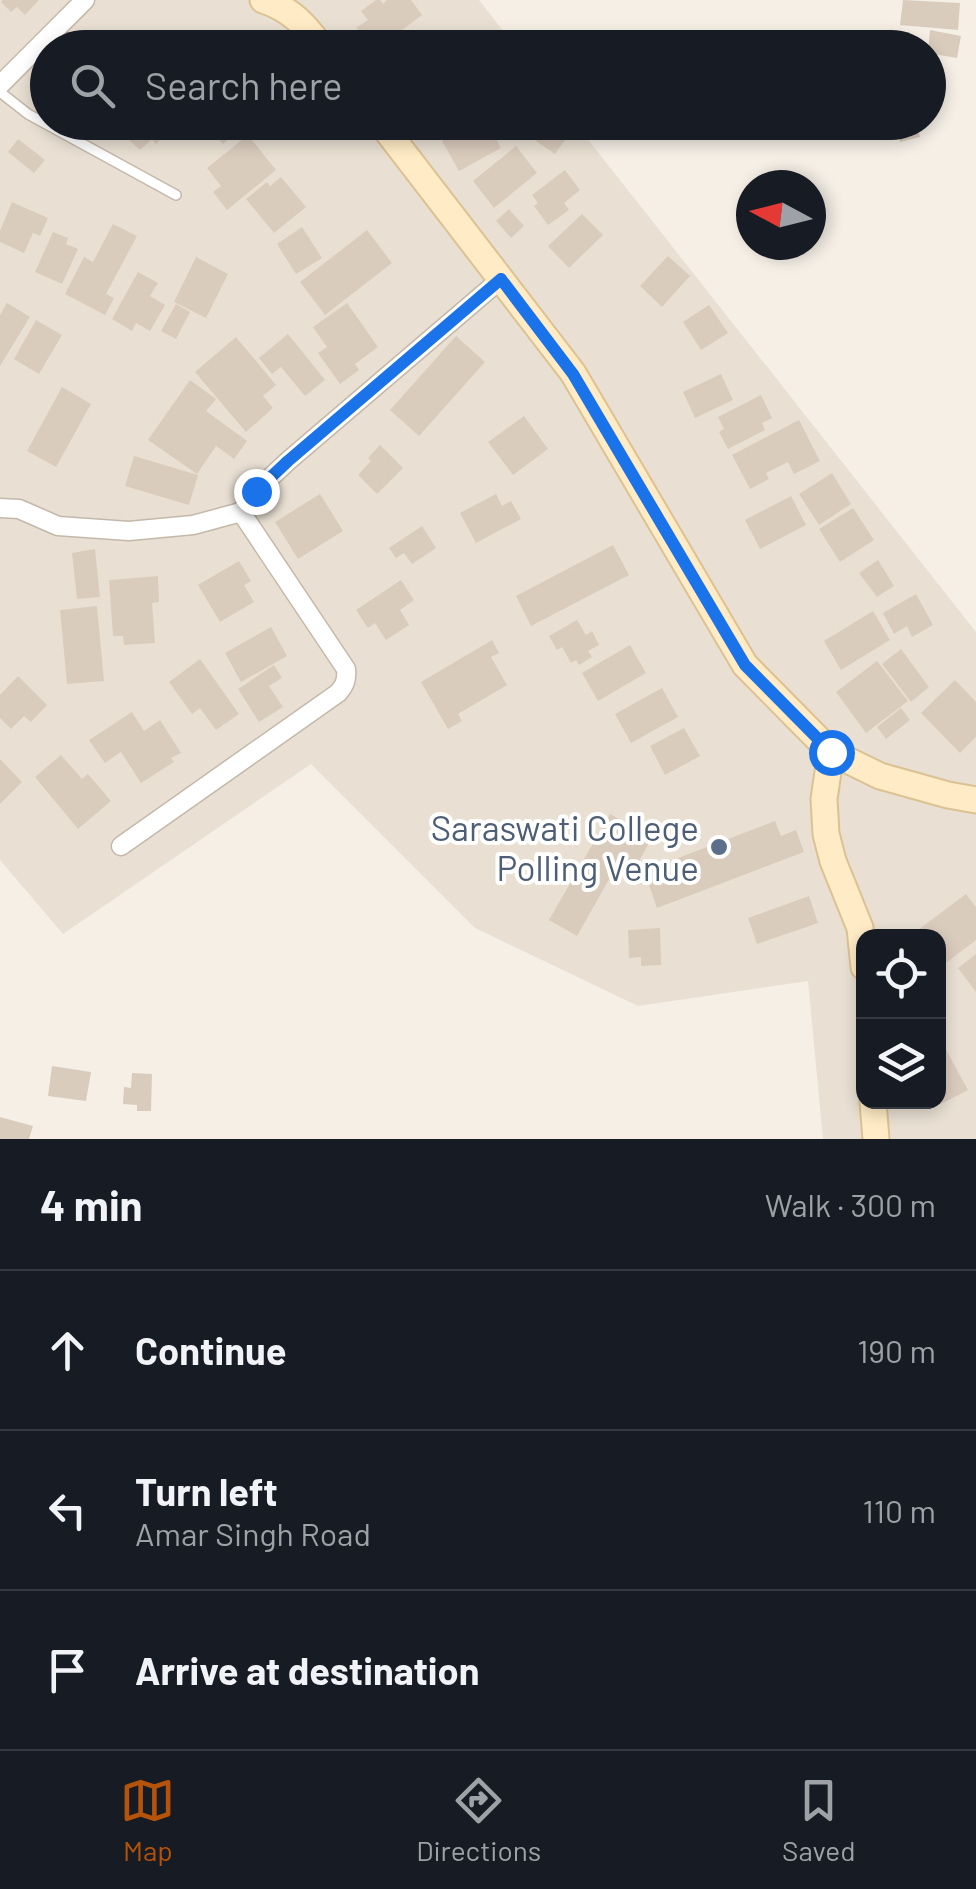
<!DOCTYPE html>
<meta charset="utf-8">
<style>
body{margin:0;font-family:Barlow,sans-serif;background:#20242c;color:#f1f3f6}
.controls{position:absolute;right:30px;bottom:30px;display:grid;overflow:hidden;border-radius:20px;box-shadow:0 5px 15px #0003}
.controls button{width:90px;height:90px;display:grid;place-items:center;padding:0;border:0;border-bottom:2px solid #363941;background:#171b24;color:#f1f3f6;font:50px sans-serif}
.compass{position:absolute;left:736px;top:170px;width:90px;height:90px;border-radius:50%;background:#171b24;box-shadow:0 5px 15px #0003;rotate:277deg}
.stop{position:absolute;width:30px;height:30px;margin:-22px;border:8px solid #1a73e8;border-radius:50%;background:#fff}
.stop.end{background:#1a73e8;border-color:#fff;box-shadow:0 2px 10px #0008}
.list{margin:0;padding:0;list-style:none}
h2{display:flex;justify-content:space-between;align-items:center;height:130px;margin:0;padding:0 40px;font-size:42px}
h2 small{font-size:32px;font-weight:400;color:#9ea1a6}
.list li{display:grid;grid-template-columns:65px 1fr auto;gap:30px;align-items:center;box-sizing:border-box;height:160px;padding:0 40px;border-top:2px solid #363941}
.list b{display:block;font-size:38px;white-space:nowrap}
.list p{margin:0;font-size:32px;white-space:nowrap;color:#9ea1a6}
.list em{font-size:32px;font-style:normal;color:#9ea1a6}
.icon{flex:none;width:55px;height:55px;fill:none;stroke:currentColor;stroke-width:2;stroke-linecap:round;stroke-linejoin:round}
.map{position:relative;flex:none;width:976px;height:1139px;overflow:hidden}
.search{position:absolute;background:#171b24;box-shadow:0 5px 15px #0003;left:30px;right:30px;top:30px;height:110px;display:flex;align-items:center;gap:25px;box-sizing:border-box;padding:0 35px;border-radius:55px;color:#9ea1a6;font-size:38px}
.sheet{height:610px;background:#171b24}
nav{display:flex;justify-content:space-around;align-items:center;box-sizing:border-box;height:140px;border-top:2px solid #363941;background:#171b24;font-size:28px;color:#9ea1a6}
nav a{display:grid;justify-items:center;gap:5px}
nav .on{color:#b45309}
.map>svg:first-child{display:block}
.residential{fill:#e9e0d3;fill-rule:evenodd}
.building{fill:#daccbd}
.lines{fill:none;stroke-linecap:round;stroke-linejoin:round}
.lane-casing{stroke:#c4b8aa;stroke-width:12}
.street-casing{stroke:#c4b8aa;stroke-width:21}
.secondary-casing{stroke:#dcc193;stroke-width:29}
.lane{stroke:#fff;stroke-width:9}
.street{stroke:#fff;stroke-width:18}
.secondary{stroke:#ffebc5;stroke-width:25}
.route{stroke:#1a73e8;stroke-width:12}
.service-dot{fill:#5c6f8a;stroke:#fff;stroke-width:4}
.labels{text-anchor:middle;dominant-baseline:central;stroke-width:8;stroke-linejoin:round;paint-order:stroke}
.service-label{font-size:35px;fill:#4e5e75;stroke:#fff;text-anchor:end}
</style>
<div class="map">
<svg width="976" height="1139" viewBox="0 0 976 1139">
<rect width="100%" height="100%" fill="#f5efe6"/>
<path class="residential" d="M0,0H479L516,47L48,48V122L575,123L976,632V1139H823L808,981L638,1006L475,928L311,764L63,934L0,860ZM864,936H938V1102H864Z"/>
<g class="building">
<polygon points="3,0 39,0 25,15 17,7 11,12 1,2"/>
<polygon points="376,0 380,0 383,4 387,0 411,0 422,15 382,45 375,37 367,43 356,28 368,20 361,11"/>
<polygon points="903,0 960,3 958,30 900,25"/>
<polygon points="930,30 961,36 957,58 928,53"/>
<polygon points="131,122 177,122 156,144 152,139 140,150 121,132"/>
<polygon points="204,122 247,122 223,144"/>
<polygon points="476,122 487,122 501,148 459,171 442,141"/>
<polygon points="550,122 571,122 575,126 555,154 536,141"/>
<polygon points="886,122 917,122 920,137 900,142 897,130 888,132"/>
<polygon points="248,135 276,170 227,210 213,192 221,186 207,168"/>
<polygon points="18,139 45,160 34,173 8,152"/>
<polygon points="516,146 537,173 494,208 473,181"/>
<polygon points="565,170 580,190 564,203 569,210 548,225 534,206 538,203 532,195"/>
<polygon points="281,177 306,207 274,233 246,199 267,182 270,186"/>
<polygon points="12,202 48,218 40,236 33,233 24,253 0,242 0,231"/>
<polygon points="509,209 524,226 511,238 496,221"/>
<polygon points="582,214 603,235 569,268 548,246"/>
<polygon points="113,224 137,236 106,294 114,298 105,315 65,294 84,257 93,262"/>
<polygon points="302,227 322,258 296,274 277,244"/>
<polygon points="367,230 392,263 325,315 300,282"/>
<polygon points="53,232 68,238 66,244 78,249 62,284 35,272"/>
<polygon points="668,256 690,276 662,307 640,286"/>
<polygon points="196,257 228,274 206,318 174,302"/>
<polygon points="138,272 158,283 150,296 165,305 150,331 136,323 132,331 112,319"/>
<polygon points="7,303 30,317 0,366 0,315"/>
<polygon points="347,303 378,347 355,364 359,370 340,384 318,353 327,347 313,327"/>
<polygon points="176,304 190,312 176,339 161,331"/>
<polygon points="709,305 728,333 701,350 683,322"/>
<polygon points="36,320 62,335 39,374 14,359"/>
<polygon points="288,334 325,380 305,396 281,367 272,374 259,358"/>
<polygon points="456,336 485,362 419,436 390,410"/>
<polygon points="236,337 276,385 263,396 273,408 246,432 195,372"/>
<polygon points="721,374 733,400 695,418 683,392"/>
<polygon points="190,380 216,399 206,411 247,441 234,459 216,446 197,474 148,440"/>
<polygon points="62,387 91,404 56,467 27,451"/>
<polygon points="761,395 772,418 762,423 765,430 728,449 719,432 724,429 718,417"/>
<polygon points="524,416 548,449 513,475 488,442"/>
<polygon points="799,420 820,461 794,474 788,462 766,473 769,479 750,489 732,455"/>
<polygon points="380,445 403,468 377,494 358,475 371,461 368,458"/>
<polygon points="134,456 198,475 189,505 125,486"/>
<polygon points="832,473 851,504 819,525 799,494"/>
<polygon points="320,494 343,531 298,559 275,522"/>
<polygon points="496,494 502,506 511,501 521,519 476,543 460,513"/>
<polygon points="791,496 806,525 760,549 745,520"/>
<polygon points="853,508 874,540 840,562 819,529"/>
<polygon points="422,526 436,548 412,564 404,553 396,558 389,548"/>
<polygon points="613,545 629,575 531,626 516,596"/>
<polygon points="95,549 100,597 77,599 72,553"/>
<polygon points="878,560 894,586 877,597 859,573"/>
<polygon points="239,561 251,581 244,585 254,602 220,622 198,585"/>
<polygon points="158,576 159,602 152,603 155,643 124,645 123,636 113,636 109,580"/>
<polygon points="401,580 414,600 400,610 409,625 386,640 375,623 368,628 356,610"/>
<polygon points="916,594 933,625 912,637 907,626 894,634 883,613"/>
<polygon points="97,606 104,681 67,684 60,610"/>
<polygon points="873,611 890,640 841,670 824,641"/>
<polygon points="577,620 586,635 592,631 599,645 588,651 592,657 579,665 576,660 571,663 562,647 557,650 549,636"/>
<polygon points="271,627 287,656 241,682 225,653"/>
<polygon points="492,640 499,653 491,657 507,685 458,714 462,721 448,729 421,682"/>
<polygon points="630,645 646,673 598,701 582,673"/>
<polygon points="901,649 929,687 911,702 882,664"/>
<polygon points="200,659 239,714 216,730 200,708 192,714 169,682"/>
<polygon points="877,661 908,701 866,733 836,692"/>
<polygon points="274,665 282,678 269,686 283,707 259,722 238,689"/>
<polygon points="18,676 47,705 31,722 24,716 11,729 0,718 0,695"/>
<polygon points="955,680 976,702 976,737 960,753 921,713"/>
<polygon points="662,688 678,717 631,743 615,714"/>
<polygon points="901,708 910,720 886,739 877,727"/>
<polygon points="132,712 144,731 160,720 181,753 171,758 174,762 141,783 121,752 105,763 89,740"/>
<polygon points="684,728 700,756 665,775 650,746"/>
<polygon points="61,755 82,779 88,774 111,801 78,829 35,777"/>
<polygon points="0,759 22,782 0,804"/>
<polygon points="610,814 652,838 635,868 620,860 577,936 549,920"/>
<polygon points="775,821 781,836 796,830 804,852 657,908 644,871"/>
<polygon points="966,894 976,907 976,940 938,969 938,936 910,936"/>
<polygon points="809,896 818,923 757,944 748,918"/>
<polygon points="660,928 661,965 641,966 641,957 629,958 628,930"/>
<polygon points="976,954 976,992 958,968"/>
<polygon points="938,1035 968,1090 937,1106 935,1102 938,1102"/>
<polygon points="52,1066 91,1072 86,1101 48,1096"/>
<polygon points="132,1073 152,1074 151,1111 137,1111 137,1105 123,1104 124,1087 131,1088"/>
<polygon points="0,1117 33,1126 29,1139 0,1139"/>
</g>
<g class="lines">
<defs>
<polyline id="lane" points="0,92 28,114 176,195"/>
<g id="street">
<polyline points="0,85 85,0"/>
<polyline points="0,508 19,509 58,526 129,531 193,525 241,512"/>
<path d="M121,846L338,693C345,685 347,680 346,669L241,512L256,491L288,461L501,279"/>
</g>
<g id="secondary">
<path d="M263,0C291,9 305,25 322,48"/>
<polyline points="380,122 573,373 745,665 831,752 880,776 948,795 976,800"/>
<polyline points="831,752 824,799 826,834 833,861 860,928 864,967"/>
<polyline points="873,1102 876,1139"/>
</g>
</defs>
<use href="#lane" class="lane-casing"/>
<use href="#street" class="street-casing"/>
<use href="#secondary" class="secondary-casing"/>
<use href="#lane" class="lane"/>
<use href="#street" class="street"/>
<use href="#secondary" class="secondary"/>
</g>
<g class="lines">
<polyline class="route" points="256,491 288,461 501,279 573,374 745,665 831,752"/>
</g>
<circle class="service-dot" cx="719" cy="847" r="10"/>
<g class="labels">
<g class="service-label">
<text x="699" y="827">Saraswati College<tspan x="699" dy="40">Polling Venue</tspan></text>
</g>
</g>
</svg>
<div class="controls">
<button><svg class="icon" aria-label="locate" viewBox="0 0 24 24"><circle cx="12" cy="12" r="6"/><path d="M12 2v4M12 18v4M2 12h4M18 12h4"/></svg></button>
<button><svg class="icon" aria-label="layers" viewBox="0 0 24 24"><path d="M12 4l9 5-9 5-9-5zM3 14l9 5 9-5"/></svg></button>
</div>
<svg class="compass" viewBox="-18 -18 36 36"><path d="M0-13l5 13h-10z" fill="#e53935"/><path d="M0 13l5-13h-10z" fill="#9ea1a6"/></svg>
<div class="stop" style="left:831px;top:752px"></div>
<div class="stop end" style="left:256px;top:491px"></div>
<div class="search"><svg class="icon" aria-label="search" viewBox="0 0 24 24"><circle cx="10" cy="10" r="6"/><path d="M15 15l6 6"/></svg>Search here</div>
</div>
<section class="sheet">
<h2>4 min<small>Walk · 300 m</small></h2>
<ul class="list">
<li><svg class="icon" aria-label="ahead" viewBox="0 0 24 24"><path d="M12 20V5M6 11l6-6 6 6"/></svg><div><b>Continue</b></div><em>190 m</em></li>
<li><svg class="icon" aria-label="left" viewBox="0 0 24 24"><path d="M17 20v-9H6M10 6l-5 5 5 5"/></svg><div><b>Turn left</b><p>Amar Singh Road</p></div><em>110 m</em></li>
<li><svg class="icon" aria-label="arrive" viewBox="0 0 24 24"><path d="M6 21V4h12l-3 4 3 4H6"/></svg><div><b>Arrive at destination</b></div></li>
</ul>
</section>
<nav>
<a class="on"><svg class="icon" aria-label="map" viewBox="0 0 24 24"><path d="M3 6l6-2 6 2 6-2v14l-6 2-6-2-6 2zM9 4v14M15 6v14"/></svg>Map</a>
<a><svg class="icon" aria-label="directions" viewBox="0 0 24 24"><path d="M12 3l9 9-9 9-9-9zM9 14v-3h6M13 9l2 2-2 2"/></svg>Directions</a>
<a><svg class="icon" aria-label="saved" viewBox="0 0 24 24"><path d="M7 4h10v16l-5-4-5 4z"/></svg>Saved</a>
</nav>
